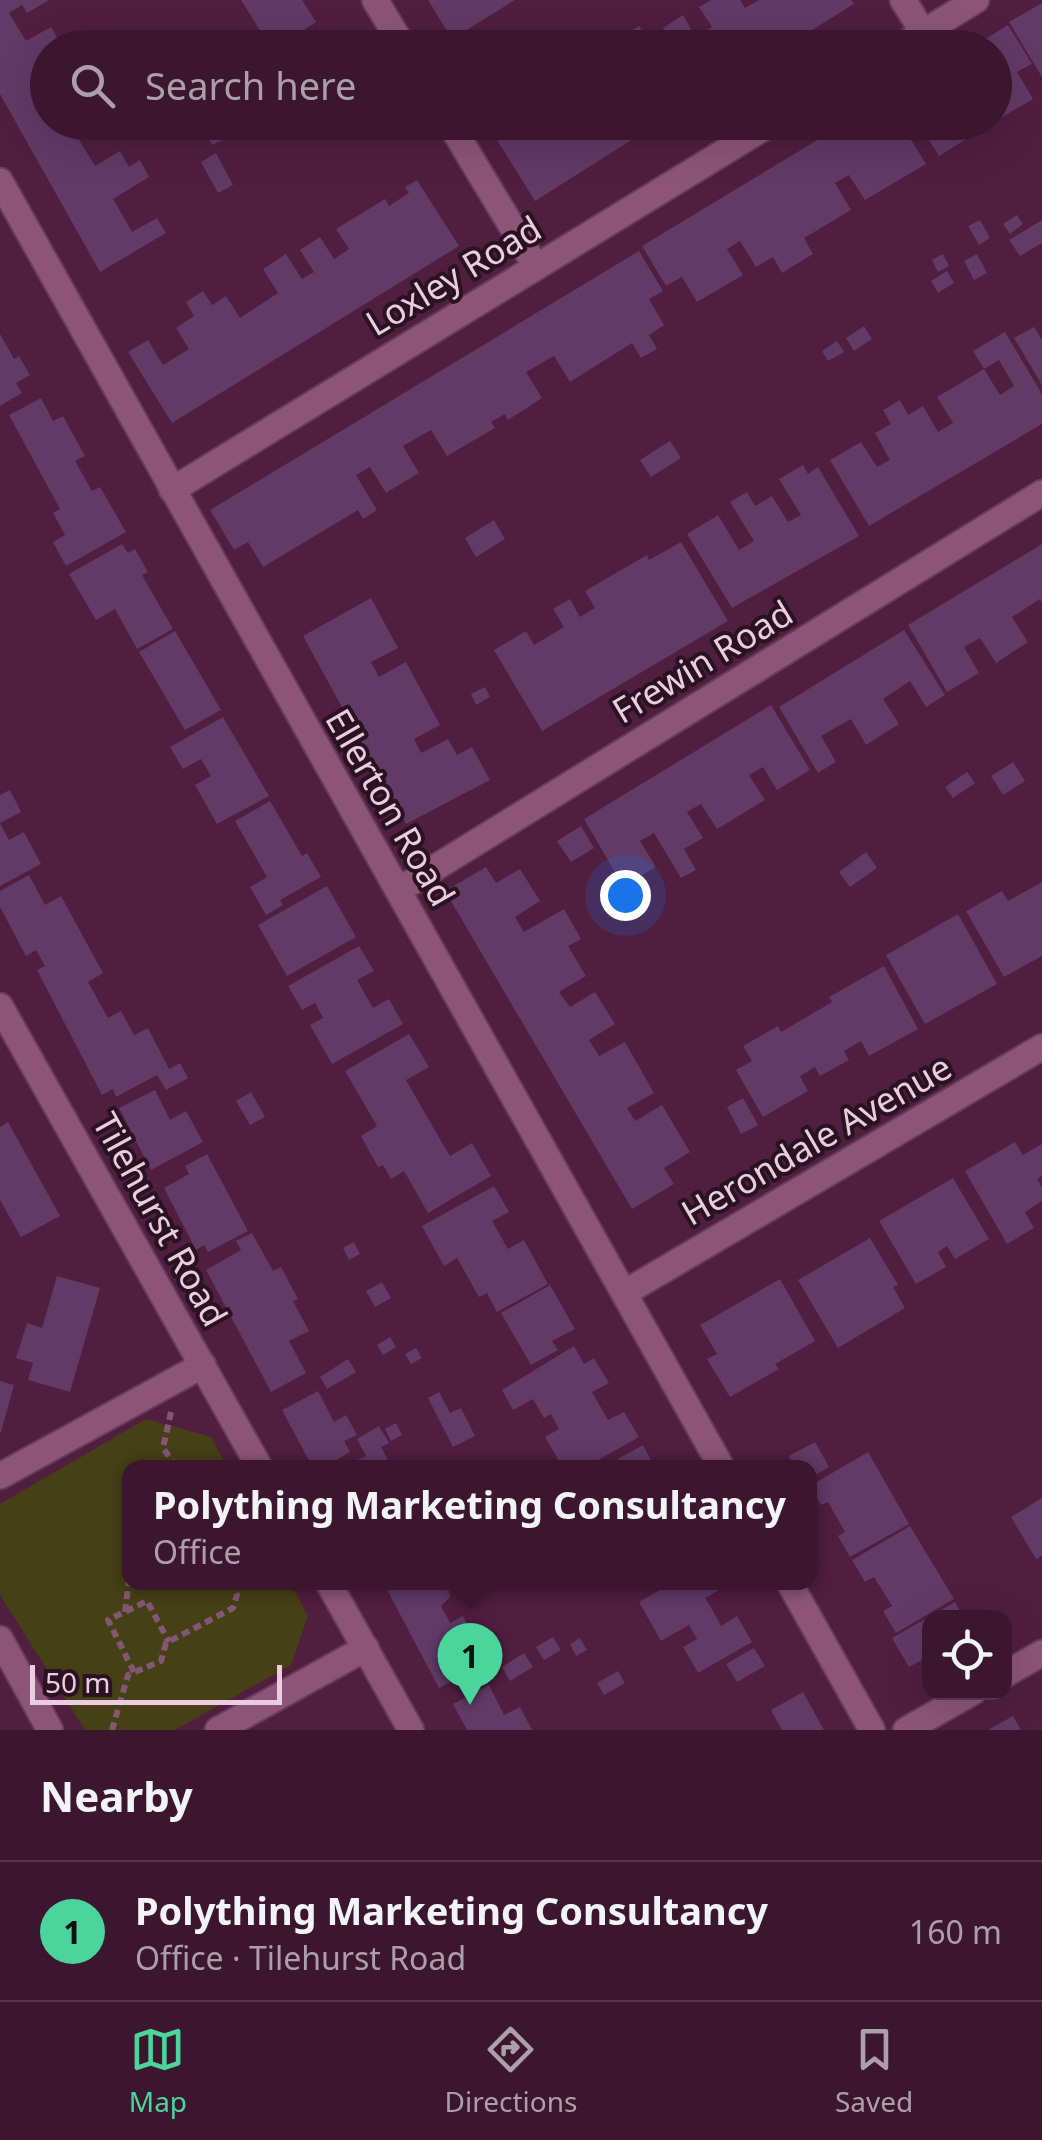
<!DOCTYPE html>
<meta charset="utf-8">
<style>
body{margin:0;font-family:"Noto Sans",sans-serif;background:#47233b;color:#f1f3f6}
.controls{position:absolute;right:30px;bottom:30px;display:grid;overflow:hidden;border-radius:20px;box-shadow:0 10px 40px #0002}
.controls button{width:90px;height:90px;display:grid;place-items:center;padding:0;border:0;border-bottom:2px solid #55354b;background:#3c162f;color:#f1f3f6;font:50px sans-serif}
.scale{position:absolute;left:30px;bottom:25px;width:252px;box-sizing:border-box;padding-left:10px;border:5px solid #ecccdf;border-top:0;font-size:28px;line-height:35px;white-space:nowrap;color:#ecccdf;-webkit-text-stroke:8px #291221;paint-order:stroke}
.you{position:absolute;left:625px;top:895px;width:35px;height:35px;margin:-25px;border:8px solid #fff;border-radius:50%;background:#1a73e8;box-shadow:0 0 0 15px #1a73e833}
.badge{display:grid;place-items:center;width:65px;height:65px;border-radius:50%;background:#4bd49b;color:#111;font-size:32px;font-weight:700}
.pin{position:absolute;translate:-50% -82px;filter:drop-shadow(0 2px 5px #0008)}
.pin::after{content:'';position:absolute;top:52px;width:35px;height:30px;background:inherit;clip-path:polygon(0 0,100% 0,50% 100%)}
.popup{position:absolute;left:122px;top:1460px;width:695px;height:130px;box-sizing:border-box;display:grid;place-content:center;border-radius:20px;background:#3c162f;filter:drop-shadow(0 2px 8px #0005);font-size:32px;white-space:nowrap;color:#ac9faa}
.popup b{font-size:38px;color:#f1f3f6}
.popup::after{content:'';position:absolute;left:50%;top:100%;margin-left:-20px;border:20px solid transparent;border-top-color:#3c162f}
.list{margin:0;padding:0;list-style:none}
h2{display:flex;justify-content:space-between;align-items:center;height:130px;margin:0;padding:0 40px;font-size:42px}
h2 small{font-size:32px;font-weight:400;color:#ac9faa}
.list li{display:grid;grid-template-columns:65px 1fr auto;gap:30px;align-items:center;box-sizing:border-box;height:140px;padding:0 40px;border-top:2px solid #55354b}
.list b{display:block;font-size:38px;white-space:nowrap}
.list p{margin:0;font-size:32px;white-space:nowrap;color:#ac9faa}
.list em{font-size:32px;font-style:normal;color:#ac9faa}
.icon{flex:none;width:55px;height:55px;fill:none;stroke:currentColor;stroke-width:2;stroke-linecap:round;stroke-linejoin:round}
.map{position:relative;flex:none;width:1042px;height:1730px;overflow:hidden}
.search{position:absolute;background:#3c162f;box-shadow:0 10px 40px #0002;left:30px;right:30px;top:30px;height:110px;display:flex;align-items:center;gap:25px;box-sizing:border-box;padding:0 35px;border-radius:55px;color:#ac9faa;font-size:38px}
.sheet{height:270px;background:#3c162f}
nav{display:flex;justify-content:space-around;align-items:center;box-sizing:border-box;height:140px;border-top:2px solid #55354b;background:#3c162f;font-size:28px;color:#ac9faa}
nav a{display:grid;justify-items:center;gap:5px}
nav .on{color:#4bd49b}
.map>svg:first-child{display:block}
.green{fill:#454016}
.building{fill:#613a66}
.lines{fill:none;stroke-linecap:round;stroke-linejoin:round}
.street-casing{stroke:#673c5a;stroke-width:29}
.path{stroke:#835773;stroke-width:6;stroke-dasharray:8 5;stroke-linecap:butt}
.street{stroke:#8c5578;stroke-width:25}
.labels{text-anchor:middle;dominant-baseline:central;stroke-width:8;stroke-linejoin:round;paint-order:stroke}
.street-label{font-size:35px;fill:#ecccdf;stroke:#291221}
</style>
<div class="map">
<svg width="1042" height="1730" viewBox="0 0 1042 1730">
<rect width="100%" height="100%" fill="#501e3f"/>
<polygon class="green" points="146,1419 211,1437 227,1467 130,1468 130,1582 290,1583 308,1616 291,1665 175,1730 85,1730 0,1595 0,1504"/>
<g class="building">
<polygon points="0,0 49,0 27,13 22,5 9,13 26,41 51,27 63,48 48,48 48,122 107,122 78,138 95,166 120,151 129,167 140,160 149,177 113,199 132,232 157,218 166,233 100,272 0,94"/>
<polygon points="241,0 302,0 316,22 276,48 271,48"/>
<polygon points="428,0 515,0 452,39"/>
<polygon points="711,0 740,0 745,8 759,0 851,0 854,4 783,48 675,48 663,28 683,15 696,38 712,27 699,7"/>
<polygon points="1042,3 1042,77 1009,22"/>
<polygon points="1008,25 1032,64 1017,72 1033,99 994,122 994,48 971,48"/>
<polygon points="639,26 647,39 653,36 660,48 617,48 613,43"/>
<polygon points="320,29 331,48 290,48"/>
<polygon points="288,122 322,122 297,137"/>
<polygon points="503,122 530,122 538,136 552,127 549,122 660,122 535,201 491,130"/>
<polygon points="847,122 994,122 939,156 923,130 909,137 926,164 865,200 849,175 835,183 851,210 804,238 813,254 782,273 773,257 756,267 740,241 727,249 743,275 697,302 682,277 666,286 642,246"/>
<polygon points="216,123 225,139 212,145 203,130"/>
<polygon points="216,153 233,185 218,193 201,162"/>
<polygon points="417,180 459,246 172,423 128,352 148,340 163,365 189,349 176,328 194,316 186,302 203,291 212,305 226,296 240,318 278,293 263,269 286,254 302,279 314,272 300,250 320,237 334,259 349,249 336,229 385,199 389,206 409,193 405,187"/>
<polygon points="1017,215 1023,224 1010,234 1003,224"/>
<polygon points="980,220 990,238 979,245 968,226"/>
<polygon points="1042,220 1042,243 1020,256 1009,240"/>
<polygon points="639,251 663,291 649,299 664,325 649,335 657,349 641,358 632,343 570,382 554,356 526,372 542,398 508,420 505,414 491,422 495,428 447,456 431,430 403,446 419,473 386,493 370,467 356,475 377,510 363,519 358,510 263,567 248,542 234,550 210,510"/>
<polygon points="943,254 949,266 938,272 932,260"/>
<polygon points="977,254 987,273 974,280 964,261"/>
<polygon points="947,271 954,283 938,293 931,281"/>
<polygon points="864,326 872,339 854,351 846,338"/>
<polygon points="1034,327 1042,340 1042,385 1014,338"/>
<polygon points="1005,332 1042,394 1042,424 869,526 830,460 861,442 877,467 890,460 875,433 891,424 883,410 900,400 908,415 923,406 938,432 953,423 937,397 954,387 984,369 1000,395 1014,386 999,360 984,369 973,351"/>
<polygon points="0,334 14,359 19,356 30,375 16,383 22,393 0,406"/>
<polygon points="837,341 844,352 828,361 822,351"/>
<polygon points="41,398 53,421 63,416 85,456 75,461 92,491 100,487 126,532 66,566 53,542 65,535 53,513 60,509 9,415"/>
<polygon points="670,441 681,458 651,477 640,460"/>
<polygon points="803,465 808,474 818,467 859,536 732,608 687,534 718,515 739,550 754,541 730,502 747,492 755,506 772,496 788,522 801,515 779,479"/>
<polygon points="494,520 505,539 476,557 465,538"/>
<polygon points="681,542 728,621 542,731 494,650 526,631 534,645 564,627 553,609 570,599 580,617 595,608 585,591 647,555 649,560"/>
<polygon points="122,544 128,553 135,549 148,572 142,575 173,629 137,649 115,609 96,620 69,574"/>
<polygon points="1042,544 1042,603 1040,599 1012,617 1028,642 996,663 980,638 964,647 979,673 947,692 908,625"/>
<polygon points="371,598 398,648 371,662 379,677 406,662 440,725 414,739 421,753 448,739 457,755 472,747 490,780 406,824 303,636"/>
<polygon points="904,630 945,695 926,707 910,681 883,699 899,724 866,745 851,719 821,736 836,762 818,773 779,707"/>
<polygon points="175,631 221,710 185,730 139,652"/>
<polygon points="485,687 490,697 476,705 471,694"/>
<polygon points="771,705 810,770 777,790 763,767 749,775 765,800 717,829 701,804 687,812 703,838 684,849 696,870 681,878 654,833 640,841 656,867 623,886 638,910 622,920 607,896 623,886 584,819"/>
<polygon points="223,717 269,796 217,824 195,785 211,776 201,759 183,769 170,747"/>
<polygon points="1013,762 1025,781 1003,795 991,776"/>
<polygon points="967,772 975,783 953,798 945,787"/>
<polygon points="10,790 21,812 0,823 9,840 24,832 41,864 0,886 0,795"/>
<polygon points="270,801 302,856 307,853 321,877 280,900 283,905 266,915 250,887 267,877 235,821"/>
<polygon points="581,826 594,848 571,862 557,841"/>
<polygon points="866,852 877,868 850,887 839,872"/>
<polygon points="486,867 496,883 520,869 540,901 515,917 524,932 564,909 581,939 568,946 586,976 559,992 570,1007 595,992 615,1024 589,1040 599,1056 625,1042 654,1093 627,1108 635,1121 662,1105 690,1152 664,1168 674,1184 632,1209 445,891"/>
<polygon points="29,875 45,905 61,896 103,973 88,982 108,1018 121,1011 134,1035 148,1028 169,1069 180,1063 188,1078 166,1090 157,1075 116,1097 113,1089 102,1095 37,970 45,966 36,950 26,956 0,907 0,891"/>
<polygon points="1042,882 1042,956 1004,977 966,911 1002,891 1008,901"/>
<polygon points="327,886 356,937 287,976 258,925"/>
<polygon points="958,914 997,984 925,1024 886,955"/>
<polygon points="359,946 374,971 357,980 373,1008 389,999 403,1024 332,1064 310,1025 323,1018 315,1003 302,1010 288,986"/>
<polygon points="884,966 918,1029 869,1056 861,1041 844,1051 849,1060 820,1076 815,1067 800,1076 808,1091 763,1117 736,1070 752,1061 743,1046 778,1026 781,1032 832,1002 829,997"/>
<polygon points="409,1034 429,1067 406,1080 445,1148 450,1156 472,1143 491,1176 428,1213 404,1171 391,1179 383,1165 378,1167 361,1136 377,1126 345,1071"/>
<polygon points="155,1090 170,1120 186,1111 203,1142 151,1170 119,1108"/>
<polygon points="251,1092 265,1117 250,1125 236,1101"/>
<polygon points="743,1098 758,1125 741,1134 727,1107"/>
<polygon points="8,1122 60,1216 21,1237 0,1200 0,1127"/>
<polygon points="1015,1142 1023,1155 1042,1144 1042,1176 1037,1179 1042,1187 1042,1201 1025,1212 1034,1228 1007,1244 965,1171"/>
<polygon points="207,1154 248,1231 208,1252 204,1245 196,1250 164,1188 189,1174 185,1166"/>
<polygon points="953,1178 989,1239 955,1259 947,1246 938,1252 946,1267 916,1284 879,1221"/>
<polygon points="494,1186 509,1212 492,1221 508,1249 524,1240 548,1284 497,1312 487,1293 479,1297 457,1258 444,1266 422,1226"/>
<polygon points="252,1233 273,1271 281,1267 298,1299 293,1301 309,1331 289,1341 306,1373 271,1392 206,1270 241,1250 236,1241"/>
<polygon points="870,1238 898,1285 893,1287 905,1308 838,1348 798,1280"/>
<polygon points="354,1242 360,1254 349,1260 343,1248"/>
<polygon points="57,1276 100,1288 70,1392 28,1380 33,1363 16,1358 27,1323 42,1328"/>
<polygon points="780,1279 815,1341 775,1364 779,1369 730,1397 707,1359 717,1354 700,1325"/>
<polygon points="382,1282 391,1298 375,1307 366,1291"/>
<polygon points="550,1285 575,1329 552,1341 558,1350 531,1365 501,1313"/>
<polygon points="390,1337 396,1347 383,1355 377,1345"/>
<polygon points="574,1346 584,1364 594,1358 609,1383 592,1392 608,1420 624,1412 639,1437 584,1468 563,1468 545,1437 559,1429 551,1414 544,1418 533,1399 513,1410 502,1390"/>
<polygon points="416,1348 422,1358 411,1364 405,1354"/>
<polygon points="348,1359 356,1372 327,1389 320,1377"/>
<polygon points="0,1381 14,1385 1,1432 0,1432"/>
<polygon points="318,1391 334,1422 346,1415 357,1435 344,1441 350,1452 323,1468 313,1468 282,1410"/>
<polygon points="439,1392 450,1413 461,1408 475,1436 453,1447 428,1398"/>
<polygon points="396,1423 402,1435 391,1441 385,1429"/>
<polygon points="379,1426 389,1443 381,1447 392,1468 360,1468 357,1460 366,1456 357,1439"/>
<polygon points="815,1442 829,1467 810,1478 810,1468 795,1468 789,1456"/>
<polygon points="643,1445 655,1468 602,1468"/>
<polygon points="868,1452 909,1524 850,1557 838,1536 845,1532 828,1502 821,1505 810,1486"/>
<polygon points="1042,1498 1042,1556 1036,1559 1011,1517"/>
<polygon points="910,1526 954,1599 896,1633 883,1611 892,1606 874,1577 865,1582 852,1560"/>
<polygon points="383,1582 428,1582 430,1587 438,1584 448,1587 450,1597 441,1606 450,1623 463,1616 471,1631 481,1650 469,1657 475,1669 439,1688"/>
<polygon points="674,1582 718,1582 721,1589 705,1598 713,1611 721,1626 737,1616 752,1642 698,1673 683,1647 697,1639 689,1625 661,1641 639,1602"/>
<polygon points="955,1602 964,1618 930,1618 930,1656 909,1667 892,1638"/>
<polygon points="553,1637 561,1650 544,1660 536,1647"/>
<polygon points="580,1638 587,1650 576,1656 570,1644"/>
<polygon points="754,1648 765,1666 737,1682 726,1664"/>
<polygon points="524,1653 533,1667 510,1681 502,1667"/>
<polygon points="618,1671 625,1683 604,1695 597,1683"/>
<polygon points="489,1685 504,1715 520,1707 532,1730 467,1730 453,1704"/>
<polygon points="803,1692 824,1730 782,1730 771,1710"/>
<polygon points="1013,1716 1021,1730 988,1730"/>
</g>
<g class="lines">
<defs>
<g id="street">
<polyline points="375,0 404,48"/>
<polyline points="903,0 923,32"/>
<polyline points="898,48 976,0"/>
<polyline points="449,122 535,265"/>
<polyline points="0,181 722,1468"/>
<polyline points="172,490 773,122"/>
<polyline points="399,890 1042,493"/>
<polyline points="0,1006 260,1468"/>
<polyline points="626,1292 1042,1047"/>
<polyline points="0,1476 203,1365"/>
<polyline points="328,1582 411,1730"/>
<polyline points="789,1582 872,1730"/>
<polyline points="0,1639 50,1730"/>
<polyline points="1004,1675 1042,1653"/>
<polyline points="218,1730 366,1648"/>
<polyline points="906,1730 973,1692"/>
</g>
</defs>
<use href="#street" class="street-casing"/>
<g class="path">
<polyline points="171,1412 163,1448 177,1468"/>
<polyline points="125,1612 130,1572"/>
<polyline points="134,1672 108,1620 147,1601 169,1642"/>
<polyline points="112,1730 128,1675 161,1661 166,1643 233,1608 237,1595 230,1582"/>
</g>
<use href="#street" class="street"/>
</g>
<g class="labels">
<g class="street-label">
<text transform="translate(453 275) rotate(-31)">Loxley Road</text>
<text transform="translate(702 661) rotate(-31)">Frewin Road</text>
<text transform="translate(391 807) rotate(60)">Ellerton Road</text>
<text transform="translate(816 1139) rotate(-30)">Herondale Avenue</text>
<text transform="translate(161 1219) rotate(61)">Tilehurst Road</text>
</g>
</g>
</svg>
<div class="controls">
<button><svg class="icon" aria-label="locate" viewBox="0 0 24 24"><circle cx="12" cy="12" r="6"/><path d="M12 2v4M12 18v4M2 12h4M18 12h4"/></svg></button>
</div>
<div class="scale">50 m</div>
<div class="you"></div>
<div class="pin badge" style="left:470px;top:1705px">1</div>
<div class="popup"><b>Polything Marketing Consultancy</b>Office</div>
<div class="search"><svg class="icon" aria-label="search" viewBox="0 0 24 24"><circle cx="10" cy="10" r="6"/><path d="M15 15l6 6"/></svg>Search here</div>
</div>
<section class="sheet">
<h2>Nearby<small></small></h2>
<ul class="list">
<li><span class="badge">1</span><div><b>Polything Marketing Consultancy</b><p>Office · Tilehurst Road</p></div><em>160 m</em></li>
</ul>
</section>
<nav>
<a class="on"><svg class="icon" aria-label="map" viewBox="0 0 24 24"><path d="M3 6l6-2 6 2 6-2v14l-6 2-6-2-6 2zM9 4v14M15 6v14"/></svg>Map</a>
<a><svg class="icon" aria-label="directions" viewBox="0 0 24 24"><path d="M12 3l9 9-9 9-9-9zM9 14v-3h6M13 9l2 2-2 2"/></svg>Directions</a>
<a><svg class="icon" aria-label="saved" viewBox="0 0 24 24"><path d="M7 4h10v16l-5-4-5 4z"/></svg>Saved</a>
</nav>
